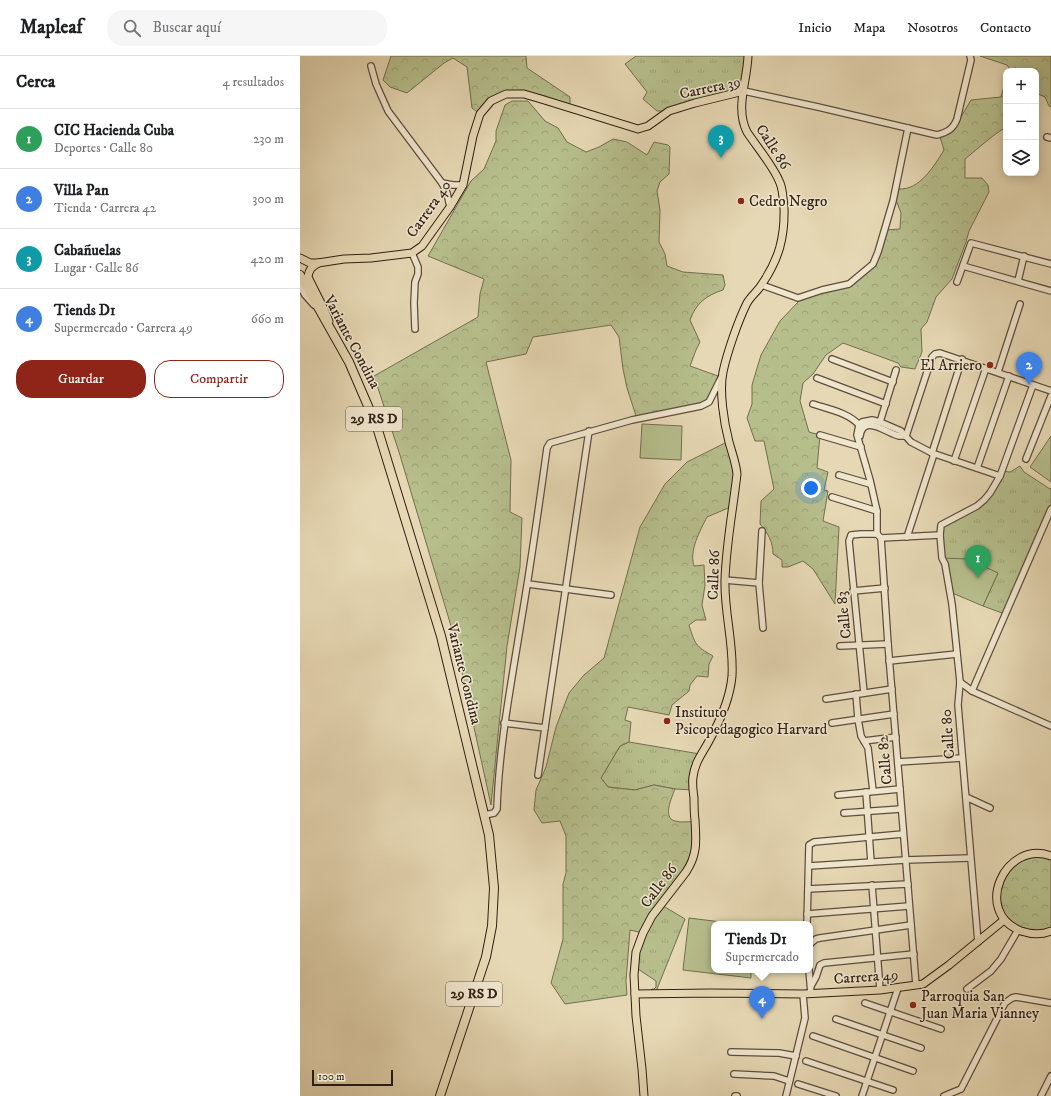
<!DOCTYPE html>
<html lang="es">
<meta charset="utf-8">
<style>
body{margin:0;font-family:"IM FELL DW Pica",serif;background:#f6f6f6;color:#202124}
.controls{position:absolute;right:12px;top:12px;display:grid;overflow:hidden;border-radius:8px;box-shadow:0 2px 10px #0003}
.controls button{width:36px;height:36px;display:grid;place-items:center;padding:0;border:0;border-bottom:1px solid #e0e0e0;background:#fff;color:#202124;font:20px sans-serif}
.scale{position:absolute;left:12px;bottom:10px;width:81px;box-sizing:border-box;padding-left:4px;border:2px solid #301f14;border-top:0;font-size:11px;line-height:14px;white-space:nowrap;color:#301f14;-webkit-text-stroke:3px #efe6ce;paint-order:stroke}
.you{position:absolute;left:511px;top:432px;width:14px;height:14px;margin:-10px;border:3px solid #fff;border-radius:50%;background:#1a73e8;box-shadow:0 0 0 6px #1a73e833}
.badge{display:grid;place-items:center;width:26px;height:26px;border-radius:50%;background:#8f2418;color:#fff;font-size:13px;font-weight:700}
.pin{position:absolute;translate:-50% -33px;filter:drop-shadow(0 1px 2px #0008)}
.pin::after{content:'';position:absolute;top:21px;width:14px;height:12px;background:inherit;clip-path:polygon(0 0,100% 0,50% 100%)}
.popup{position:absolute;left:411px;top:865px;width:102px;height:52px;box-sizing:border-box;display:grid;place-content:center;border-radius:8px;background:#fff;filter:drop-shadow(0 1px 3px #0005);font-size:13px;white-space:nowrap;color:#757577}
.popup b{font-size:15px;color:#202124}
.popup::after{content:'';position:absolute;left:50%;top:100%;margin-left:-8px;border:8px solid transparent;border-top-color:#fff}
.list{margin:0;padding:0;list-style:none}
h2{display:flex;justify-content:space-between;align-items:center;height:52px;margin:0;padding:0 16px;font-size:17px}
h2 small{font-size:13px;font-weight:400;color:#757577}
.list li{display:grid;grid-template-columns:26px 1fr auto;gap:12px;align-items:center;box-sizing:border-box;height:60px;padding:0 16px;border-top:1px solid #e0e0e0}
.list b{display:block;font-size:15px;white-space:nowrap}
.list p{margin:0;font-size:13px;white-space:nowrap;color:#757577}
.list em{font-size:13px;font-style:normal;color:#757577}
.actions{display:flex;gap:8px;padding:12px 16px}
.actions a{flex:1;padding:9px 0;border:1px solid #8f2418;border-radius:16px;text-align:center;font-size:14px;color:#8f2418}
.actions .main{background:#8f2418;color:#fff}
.icon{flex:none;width:22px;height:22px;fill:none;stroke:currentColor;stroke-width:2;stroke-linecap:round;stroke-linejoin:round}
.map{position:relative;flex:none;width:751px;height:1040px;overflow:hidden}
header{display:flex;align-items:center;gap:24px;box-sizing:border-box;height:56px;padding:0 20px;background:#fff;border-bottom:1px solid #e0e0e0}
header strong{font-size:19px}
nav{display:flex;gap:22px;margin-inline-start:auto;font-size:14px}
.search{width:280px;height:36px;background:#f6f6f6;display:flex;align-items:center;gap:10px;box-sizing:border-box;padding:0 14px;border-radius:16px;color:#757577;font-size:15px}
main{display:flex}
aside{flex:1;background:#fff}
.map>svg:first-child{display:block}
.grass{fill:url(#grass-tufts);stroke:#736e50}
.forest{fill:url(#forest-crowns);stroke:#736e50}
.park{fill:#b6be8c;stroke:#736e50}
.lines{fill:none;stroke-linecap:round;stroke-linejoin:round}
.minor-casing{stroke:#5e4d3c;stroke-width:8}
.major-casing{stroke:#301f14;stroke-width:9}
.highway-casing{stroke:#301f14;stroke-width:10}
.minor{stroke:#efe6ce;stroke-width:5.5}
.major{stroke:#e6d8b4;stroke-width:7}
.highway{stroke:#e6d8b4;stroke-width:8}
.poi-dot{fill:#8f2418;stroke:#efe6ce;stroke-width:1.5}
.labels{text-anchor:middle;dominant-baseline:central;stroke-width:3;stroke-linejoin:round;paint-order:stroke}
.shield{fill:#efe6ce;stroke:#695b4c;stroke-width:1}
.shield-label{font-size:14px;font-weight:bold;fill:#301f14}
.street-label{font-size:15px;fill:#301f14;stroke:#efe6ce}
.poi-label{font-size:15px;fill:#301f14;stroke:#efe6ce;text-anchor:start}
</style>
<header>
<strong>Mapleaf</strong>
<div class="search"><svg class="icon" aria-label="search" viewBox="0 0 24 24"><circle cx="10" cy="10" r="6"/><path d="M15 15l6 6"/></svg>Buscar aquí</div>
<nav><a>Inicio</a><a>Mapa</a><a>Nosotros</a><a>Contacto</a></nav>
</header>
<main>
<aside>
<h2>Cerca<small>4 resultados</small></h2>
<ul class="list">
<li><span class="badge" style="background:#2e9e5b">1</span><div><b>CIC Hacienda Cuba</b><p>Deportes · Calle 80</p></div><em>230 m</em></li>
<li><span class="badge" style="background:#3f7fe0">2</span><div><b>Villa Pan</b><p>Tienda · Carrera 42</p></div><em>300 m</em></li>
<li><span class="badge" style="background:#0f9aa8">3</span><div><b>Cabañuelas</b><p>Lugar · Calle 86</p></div><em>420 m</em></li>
<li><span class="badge" style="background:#3f7fe0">4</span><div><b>Tiends D1</b><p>Supermercado · Carrera 49</p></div><em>660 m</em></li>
</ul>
<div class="actions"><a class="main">Guardar</a><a>Compartir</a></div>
</aside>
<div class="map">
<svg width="751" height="1040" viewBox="0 0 751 1040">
<defs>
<pattern id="grass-tufts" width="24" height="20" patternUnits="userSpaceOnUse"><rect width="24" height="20" fill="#b6be8c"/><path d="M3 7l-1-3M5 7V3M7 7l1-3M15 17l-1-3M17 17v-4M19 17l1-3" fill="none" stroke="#9da378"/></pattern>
<pattern id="forest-crowns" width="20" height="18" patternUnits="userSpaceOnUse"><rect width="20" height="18" fill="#b6be8c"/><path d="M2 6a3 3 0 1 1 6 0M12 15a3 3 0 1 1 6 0" fill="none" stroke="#9da378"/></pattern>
</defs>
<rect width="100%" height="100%" fill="#e6d8b4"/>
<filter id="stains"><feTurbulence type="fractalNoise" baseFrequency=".005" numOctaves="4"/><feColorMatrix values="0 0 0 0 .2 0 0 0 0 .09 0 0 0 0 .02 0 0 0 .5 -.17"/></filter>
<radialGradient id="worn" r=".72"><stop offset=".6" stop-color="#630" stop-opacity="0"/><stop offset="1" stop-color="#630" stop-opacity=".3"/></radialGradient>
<g class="grass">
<polygon points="336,0 447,0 442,35 369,55 357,55 343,43 347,36 325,8"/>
<polygon points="720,410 724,416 750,433 751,432 751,453 705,558 683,550 698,517 642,502 641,469 683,449 684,444 701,415 710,416"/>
<polygon points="329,686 400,698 393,734 375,733 354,729 335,734 308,731 301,722 320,690"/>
<polygon points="360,848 385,863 355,938 349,938 352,933 354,933 356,931 356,925 335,911 336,896"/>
</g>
<g class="forest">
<polygon points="91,0 226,0 227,12 270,41 270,51 211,38 191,45 180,58 172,52 167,11 153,2 144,7 107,37 90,31 83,24"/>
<polygon points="680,0 751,0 751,51 749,50 745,41 736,37 736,15 708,15 709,12 707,9"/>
<path d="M706,23V71C691,80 679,92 665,103V122H682L688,129L689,136L669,175L666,186L652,223L636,241L627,266L621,273L622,296L615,313L601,311L598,307L543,287L526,299L513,318L503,327L500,345L509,376L520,379L517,412L528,416L524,434L528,435L523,465L539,471L535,548L513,513L503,505L488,511H482V504L473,498C473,486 468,477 460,468L461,445L474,433L464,385H455L447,362L452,348V329L461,299L480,265L499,245L522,234L549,228L573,212L584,174L600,173L601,157L596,144L599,133C620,134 634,110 644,94L640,81L652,76L671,44L701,41Z"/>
<path d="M212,45H228L245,65L258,72L267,86L286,96L299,91L313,83L327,86L347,99L354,86L368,89L370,91L369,118L360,126L357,135L360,154L359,186L365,198L367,210L383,216L423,219L425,229L423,234C407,239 396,247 390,264L400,286L396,294L390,310L421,321L407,347L337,363L327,332L323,313L319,281L311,269L233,281L226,298L186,306L211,404L210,456L222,462L220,511L207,590L191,749L154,580L99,396L74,320L178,261L180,238L184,223L128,200L171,125L184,113L196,85V75L205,49Z"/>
<path d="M429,385L434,402L433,450L407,461C400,475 389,494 394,510L404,509L405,529L402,549L406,564H396L389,569C395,588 395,590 413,600L409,608L408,621L397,620L390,629L389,635L372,649L369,659L328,651L325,664L331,666L329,686L320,690L301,722L308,731L335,734L354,729L375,733C372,741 362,762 375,765C381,767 389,765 395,766L393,801L343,877L330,874L326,925L327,939L265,948L251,927L263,883V828L266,817V780L260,765L242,767L234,754L236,734L246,711L256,671L269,637L284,619L304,602L340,471L365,428L387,406Z"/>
<polygon points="725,800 751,800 751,875 739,877 709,868 698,848 702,820"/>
</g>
<g class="park">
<polygon points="342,368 382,370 381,404 340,402"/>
<polygon points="751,380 751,426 730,411"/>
<polygon points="642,502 668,503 698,517 683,550 650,536"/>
<polygon points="389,862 438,868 414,868 414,914 451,914 451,922 383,914"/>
</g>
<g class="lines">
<defs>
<g id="minor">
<polyline points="71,10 76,28 88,55 142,127"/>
<path d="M444,35L518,51L637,79C648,76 653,73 657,63L671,4L670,0"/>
<polyline points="747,81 751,82"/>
<polyline points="150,151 147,137 142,127 153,129 163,129"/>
<polyline points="112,197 118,211 118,218 115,226 114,247 115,273"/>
<polyline points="663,210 751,235"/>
<polyline points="718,225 724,200"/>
<polyline points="657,226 671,187 751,208"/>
<polyline points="462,229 498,242 522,234 549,228 573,208 578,196 593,145 608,72"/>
<polyline points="0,230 5,239 14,249"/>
<polyline points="532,303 593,326"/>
<polyline points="698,316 720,248"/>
<polyline points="517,322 586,348"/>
<path d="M513,348C528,353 549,357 559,369"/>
<polyline points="580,366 596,314"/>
<polyline points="520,379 561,391"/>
<path d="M560,380C563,357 588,378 599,380C601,380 603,380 606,380"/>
<polyline points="606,380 632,301 635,298 640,297 751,335"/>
<polyline points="632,397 662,303"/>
<polyline points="726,403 751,340"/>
<polyline points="654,405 686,312"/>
<polyline points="677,412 709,320"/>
<polyline points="539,419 570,428"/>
<polyline points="532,441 577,455"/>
<polyline points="462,475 459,527 463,572"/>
<polyline points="577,478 581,482 588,588 616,929"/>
<polyline points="577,478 577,455 570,424 557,379 559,369 562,366 572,364 580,366 601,375 611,386 632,397 700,420"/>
<polyline points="607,481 634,398"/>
<polyline points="581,482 640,479"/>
<polyline points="425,524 459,527"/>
<polyline points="228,528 311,539"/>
<polyline points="553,535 585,532"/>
<polyline points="540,590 588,588"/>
<polyline points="589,605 657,598"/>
<polyline points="660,626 672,635 751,670"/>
<polyline points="672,635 751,453"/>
<polyline points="564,637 549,485 551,479 561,478 577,478"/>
<polyline points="556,638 558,663 561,680 568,692 573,735"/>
<polyline points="526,643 592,633"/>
<polyline points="204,667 245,672"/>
<polyline points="532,667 594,658"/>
<polyline points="564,685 596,681"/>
<polyline points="598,706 662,702"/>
<polyline points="238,719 289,375"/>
<polyline points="566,736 571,806"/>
<polyline points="538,739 600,733"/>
<polyline points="666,741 690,752"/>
<polyline points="544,757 601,753"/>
<path d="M185,759L194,757L197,753C199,690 211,629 221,566C231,508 239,450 247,392L250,387L332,364L401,350L409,346L421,322"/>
<polyline points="509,810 605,804 670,802"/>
<polyline points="572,829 580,934"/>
<polyline points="508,833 608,828"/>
<polyline points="507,858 609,850"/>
<polyline points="507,868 509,789 514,786 603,778"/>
<polyline points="678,886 658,649 660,626 652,548 645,508 642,502 640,479 641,469 677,450 684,444 690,437 700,420 733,329"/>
<polyline points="510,888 516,883 520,882 611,869"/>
<polyline points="509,914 511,938"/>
<polyline points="511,930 516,921 520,909 524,907 614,898"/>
<polyline points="667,933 691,915 701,903 718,874"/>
<polyline points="565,947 641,973"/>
<polyline points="536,963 621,992"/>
<polyline points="513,980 613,1015"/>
<polyline points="431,996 479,997 496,1000"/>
<polyline points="506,1005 593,1034"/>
<polyline points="434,1018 474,1020 489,1025"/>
<polyline points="498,1028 536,1040"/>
<polyline points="435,1040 437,1040"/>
<polyline points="486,1040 505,962 503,938"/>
<polyline points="562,1040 598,932"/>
<polyline points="644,1040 661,1033 705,947 712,942 716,941 751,947"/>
<polyline points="741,1040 751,1020"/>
</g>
<g id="major">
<polyline points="0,202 10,207 18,207 44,203 71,202 112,197 122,190 150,151 163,129 173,80 180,58 191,45 206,38 224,38 241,43 338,73 348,70 369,55 395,47 444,35"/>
<path d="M18,207C12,211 9,213 8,221L24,253L29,265"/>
<path d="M751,800C705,783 672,856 721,875C730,878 742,879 751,875"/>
<polyline points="335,938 411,937 503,938 580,934 616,929 623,928 649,909 704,864"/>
<path d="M344,1040L342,1013L336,960L334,919L336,896L343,877L352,860L386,816C398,798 396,784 395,764C394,757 394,749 394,742C393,735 392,728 393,721C395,705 403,697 410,683C421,663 430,643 432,620C434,588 424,556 425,524C426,489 433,453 437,418C436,407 432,397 429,386C424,367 419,335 423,316C427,297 438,265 447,247C451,240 458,235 462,228C479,203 485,181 484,151C483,143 483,134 480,127C474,111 457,91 447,76C435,52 447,26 448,0"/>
</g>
<polyline id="highway" points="0,219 49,306 77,371 141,580 189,779 194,832 192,870 186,901 140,1040"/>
</defs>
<use href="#minor" class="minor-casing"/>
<use href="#major" class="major-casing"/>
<use href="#highway" class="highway-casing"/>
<use href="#minor" class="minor"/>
<use href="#major" class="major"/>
<use href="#highway" class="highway"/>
</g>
<g class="poi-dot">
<circle cx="441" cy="145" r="4"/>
<circle cx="690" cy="309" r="4"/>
<circle cx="367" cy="665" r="4"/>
<circle cx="613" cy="949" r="4"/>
</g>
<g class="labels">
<g class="shield">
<rect x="46" y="351" width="56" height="24" rx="3"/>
<rect x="146" y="926" width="56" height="24" rx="3"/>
</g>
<g class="shield-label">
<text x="74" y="363">29 RS D</text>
<text x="174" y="938">29 RS D</text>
</g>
<g class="street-label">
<text transform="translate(410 32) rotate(-12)">Carrera 39</text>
<text transform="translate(473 91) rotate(57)">Calle 86</text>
<text transform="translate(129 153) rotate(-55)">Carrera 40</text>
<text transform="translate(52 286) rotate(62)">Variante Condina</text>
<text transform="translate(414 519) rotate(-88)">Calle 86</text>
<text transform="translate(544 559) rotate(-96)">Calle 83</text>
<text transform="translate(164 618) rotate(76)">Variante Condina</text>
<text transform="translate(648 678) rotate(-94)">Calle 80</text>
<text transform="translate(585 704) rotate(-95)">Calle 82</text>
<text transform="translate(359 830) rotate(-53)">Calle 86</text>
<text transform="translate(566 921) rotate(-4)">Carrera 49</text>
</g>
<g class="poi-label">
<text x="449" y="145">Cedro Negro</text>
<text x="682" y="309" text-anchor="end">El Arriero</text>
<text x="375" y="656">Instituto<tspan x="375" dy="17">Psicopedagogico Harvard</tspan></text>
<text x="621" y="940">Parroquia San<tspan x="621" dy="17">Juan Maria Vianney</tspan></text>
</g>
</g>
<rect width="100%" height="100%" filter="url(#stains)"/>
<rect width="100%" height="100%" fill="url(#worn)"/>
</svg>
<div class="controls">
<button>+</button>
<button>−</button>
<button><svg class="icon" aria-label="layers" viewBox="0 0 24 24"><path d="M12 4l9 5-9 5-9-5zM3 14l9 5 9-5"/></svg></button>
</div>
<div class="scale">100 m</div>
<div class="you"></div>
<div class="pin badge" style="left:678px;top:522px;background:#2e9e5b">1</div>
<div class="pin badge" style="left:729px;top:329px;background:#3f7fe0">2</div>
<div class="pin badge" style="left:421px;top:102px;background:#0f9aa8">3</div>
<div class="pin badge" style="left:462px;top:963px;background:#3f7fe0">4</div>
<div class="popup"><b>Tiends D1</b>Supermercado</div>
</div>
</main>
